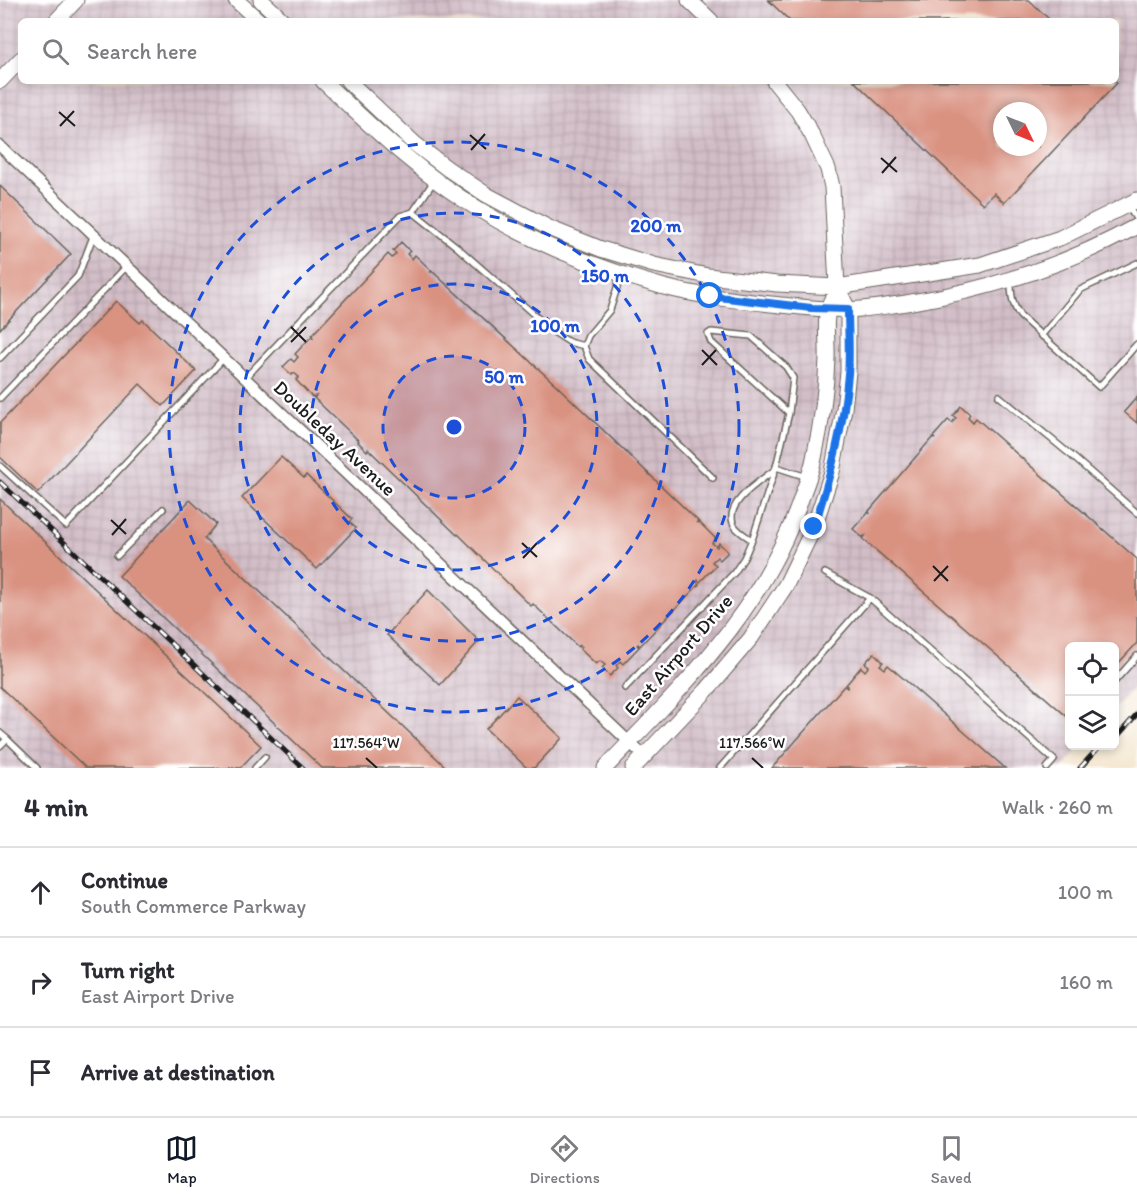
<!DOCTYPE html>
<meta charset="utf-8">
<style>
body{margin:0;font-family:Itim,sans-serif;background:#f2f2f3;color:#2b2b33}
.controls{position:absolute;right:18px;bottom:18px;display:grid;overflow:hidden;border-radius:9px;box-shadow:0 3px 9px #0003}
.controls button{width:54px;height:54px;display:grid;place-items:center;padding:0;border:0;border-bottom:2px solid #e1e1e2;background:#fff;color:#2b2b33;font:30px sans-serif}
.compass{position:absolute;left:993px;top:102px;width:54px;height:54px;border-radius:50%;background:#fff;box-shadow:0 3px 9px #0003;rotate:133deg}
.stop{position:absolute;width:18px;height:18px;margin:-14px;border:4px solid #1a73e8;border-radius:50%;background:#fff}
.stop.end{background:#1a73e8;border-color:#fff;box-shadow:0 2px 6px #0008}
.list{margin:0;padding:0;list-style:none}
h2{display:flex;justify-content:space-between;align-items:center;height:78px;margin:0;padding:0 24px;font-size:26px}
h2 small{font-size:20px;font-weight:400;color:#7c7c81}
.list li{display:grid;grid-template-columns:39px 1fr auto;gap:18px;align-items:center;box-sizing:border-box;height:90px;padding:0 24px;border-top:2px solid #e1e1e2}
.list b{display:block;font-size:22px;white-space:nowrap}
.list p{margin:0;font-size:20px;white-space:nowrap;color:#7c7c81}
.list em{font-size:20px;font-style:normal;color:#7c7c81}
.icon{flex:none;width:33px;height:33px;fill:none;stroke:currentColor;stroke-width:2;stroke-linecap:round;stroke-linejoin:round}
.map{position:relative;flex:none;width:1137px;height:768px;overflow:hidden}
.search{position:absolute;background:#fff;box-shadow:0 3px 9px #0003;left:18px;right:18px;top:18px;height:66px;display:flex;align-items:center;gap:15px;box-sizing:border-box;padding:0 21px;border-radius:9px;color:#7c7c81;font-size:22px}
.sheet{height:348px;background:#fff}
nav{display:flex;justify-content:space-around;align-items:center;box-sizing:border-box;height:84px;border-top:2px solid #e1e1e2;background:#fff;font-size:16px;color:#7c7c81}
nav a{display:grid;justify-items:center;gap:3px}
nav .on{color:#111827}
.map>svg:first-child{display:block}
.industrial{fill:url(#industrial-grid);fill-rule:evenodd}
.building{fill:#d99180;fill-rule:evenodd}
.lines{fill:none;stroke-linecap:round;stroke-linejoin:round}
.lane-casing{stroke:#68635b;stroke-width:8}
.street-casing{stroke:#68635b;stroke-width:13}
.secondary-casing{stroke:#68635b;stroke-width:17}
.lane{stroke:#fff;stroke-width:5}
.street{stroke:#fff;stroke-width:10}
.secondary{stroke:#fff;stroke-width:15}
.rail-casing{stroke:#1c1c1c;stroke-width:5}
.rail{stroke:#fff;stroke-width:3;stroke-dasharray:9;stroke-linecap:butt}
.route{stroke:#1a73e8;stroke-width:8}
.ticks{fill:none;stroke:#1c1c1c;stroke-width:2}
.ring{fill:none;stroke:#1d4ed8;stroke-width:3;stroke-dasharray:10 8}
.labels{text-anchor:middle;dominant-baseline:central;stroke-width:5;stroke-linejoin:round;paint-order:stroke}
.street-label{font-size:20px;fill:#1c1c1c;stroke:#fff}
.ticks-label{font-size:15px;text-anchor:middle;fill:#1c1c1c;stroke:#fff;stroke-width:5;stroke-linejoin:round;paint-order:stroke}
.centre{fill:#1d4ed8;stroke:#fff;stroke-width:3}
.ring-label{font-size:18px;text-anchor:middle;font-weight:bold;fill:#1d4ed8;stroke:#fff;stroke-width:5;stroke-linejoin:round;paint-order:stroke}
</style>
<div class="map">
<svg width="1137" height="768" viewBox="0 0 1137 768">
<defs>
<pattern id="industrial-grid" width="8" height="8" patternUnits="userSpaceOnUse" patternTransform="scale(1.5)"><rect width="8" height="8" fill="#d2bdc7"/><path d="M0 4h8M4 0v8" fill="none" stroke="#b4a2aa"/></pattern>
</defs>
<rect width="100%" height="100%" fill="#fff"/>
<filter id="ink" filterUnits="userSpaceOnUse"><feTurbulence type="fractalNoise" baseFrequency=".0167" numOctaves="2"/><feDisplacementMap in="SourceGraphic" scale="12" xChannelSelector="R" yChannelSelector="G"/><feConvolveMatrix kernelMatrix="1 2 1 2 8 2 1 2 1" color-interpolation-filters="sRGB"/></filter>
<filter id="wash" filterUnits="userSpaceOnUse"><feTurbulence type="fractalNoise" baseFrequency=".008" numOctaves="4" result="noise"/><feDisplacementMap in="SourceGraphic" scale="24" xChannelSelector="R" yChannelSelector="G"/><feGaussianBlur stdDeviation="1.35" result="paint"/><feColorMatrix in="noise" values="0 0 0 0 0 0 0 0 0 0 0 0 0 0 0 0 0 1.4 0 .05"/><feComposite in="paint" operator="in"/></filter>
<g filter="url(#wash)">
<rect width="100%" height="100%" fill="#f4e7d0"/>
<path class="industrial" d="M0,0H1137V682L1115,708L1114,646H1070V746H1081L1062,768H0ZM21,21H1116V81H21ZM1002,111H1038V147H1002Z"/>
<g id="blocks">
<g class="building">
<polygon points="768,0 1029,0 1051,21 790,21"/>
<path d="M854,81H1115L1117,83L1004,203L994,193L983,204ZM1002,111H1038V147H1002Z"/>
<polygon points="0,186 71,254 0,329"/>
<polygon points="401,242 410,251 407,254 412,259 415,255 432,271 430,272 433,272 555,384 698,521 696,523 699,522 716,539 712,543 717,547 719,543 728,552 720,560 717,557 712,562 716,565 700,582 698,580 697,582 699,584 640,646 638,644 637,645 639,647 623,664 620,661 616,665 618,668 610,676 602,668 605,665 600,661 596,664 580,649 582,647 580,645 578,647 533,604 531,606 458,534 457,535 368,449 367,451 358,442 359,441 314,398 316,396 312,397 296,380 299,377 294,373 292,375 283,367 291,359 294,362 298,357 295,354 311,337 313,338 312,335 388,254 392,258 396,254 393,251"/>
<polygon points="116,301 140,323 143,320 196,371 163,406 140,384 38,493 0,457 0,423"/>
<polygon points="1137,397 1137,423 1124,412"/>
<polygon points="961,406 970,414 968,417 973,422 976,418 1137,559 1137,643 1114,668 1114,646 1070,646 1070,719 863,539 865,536 862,537 853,529 868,512 870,514 869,511 932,438 935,439 933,437 948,420 952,423 956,418 953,416"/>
<polygon points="281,457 304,478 306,475 352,519 349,522 356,528 317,569 242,498"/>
<polygon points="0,499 261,746 240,768 86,768 0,687"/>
<polygon points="190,500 216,524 204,539 447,768 322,768 119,576"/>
<polygon points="428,590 479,641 440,685 387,635"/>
<polygon points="874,653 883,662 880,665 885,669 888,665 1005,768 772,768 844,686 847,688 848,686 846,685 861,667 865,671 869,666 865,663"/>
<polygon points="517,696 562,738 534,768 527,768 486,729"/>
</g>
</g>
</g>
<g filter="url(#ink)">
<use href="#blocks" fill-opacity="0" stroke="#68635b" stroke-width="1.5"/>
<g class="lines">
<defs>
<g id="lane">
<polyline points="1129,208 1137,220"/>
<polyline points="413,212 457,247 555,333 569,342 584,346"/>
<polyline points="621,275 610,310 588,336 584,346 589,359 713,478"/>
<path d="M1011,281C1011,295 1012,304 1020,316L1099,387L1137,344"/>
<polyline points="1041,336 1080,290 1137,263"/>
<polyline points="0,358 78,276 94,234"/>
<polyline points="245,378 400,216 413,212 434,181"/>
<polyline points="999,396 1072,456 1137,513"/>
<polyline points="0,398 127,266"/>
<polyline points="0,466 66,526 224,358"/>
<polyline points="776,467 789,413 793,378 786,367 751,336 711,332 708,334 711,342 789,413"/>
<path d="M752,540C746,536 737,531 734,525C723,504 759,482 773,471"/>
<polyline points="117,556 163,509"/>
<polyline points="825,573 870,598"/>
<polyline points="1114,682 1137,656"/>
<polyline points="625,688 734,573 744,558 753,537 776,467 807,477"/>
<polyline points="0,733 7,739 0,746"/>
<polyline points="7,739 37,768"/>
<polyline points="255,768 265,757"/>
<polyline points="720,768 870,598 1054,760 1047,768"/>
</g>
<polyline id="street" points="0,146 644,756"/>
<g id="secondary">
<polyline points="236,0 259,21"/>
<polyline points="261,0 283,21"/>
<polyline points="689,0 711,21"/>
<polyline points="56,21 76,0"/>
<polyline points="0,81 21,59"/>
<path d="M323,81C373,128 421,175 480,210C537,245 600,269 664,287C698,296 735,300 771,304C801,307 831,311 861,309C876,308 891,305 906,303C988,290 1065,266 1137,226"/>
<polyline points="348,81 415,144 448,169 487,195 551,229 601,249 654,265 708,276 777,284 837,287 980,265 1060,238 1137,200"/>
<path d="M605,768C686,683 766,608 803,493C807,482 812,470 814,458C821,426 826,393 827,359C828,340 823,318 831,301"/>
<polyline points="633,768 706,691 751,638 786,585 814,527 832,472 844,409 848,372 848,309 837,287 832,187 828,169 812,135 798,111 774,81"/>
</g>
</defs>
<use href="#lane" class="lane-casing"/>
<use href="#street" class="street-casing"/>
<use href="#secondary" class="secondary-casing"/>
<use href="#lane" class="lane"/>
<use href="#street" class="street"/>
<use href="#secondary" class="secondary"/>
<defs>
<g id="rail">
<polyline points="0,482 303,768"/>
<polyline points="1114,740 1137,714"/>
<polyline points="1080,768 1100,746"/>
</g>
</defs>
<use href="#rail" class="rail-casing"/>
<use href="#rail" class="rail"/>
</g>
</g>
<g class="lines" filter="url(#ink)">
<path class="route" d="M710,296L811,308L848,309C848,331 850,353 848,374C844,427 830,477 814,527"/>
</g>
<path class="ticks" d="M59,112L75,126M60,126L74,111M470,135L486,149M471,150L485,134M881,158L897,172M882,173L896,157M291,327L306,342M291,342L306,327M702,350L717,365M702,365L716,350M111,520L126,534M112,535L126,519M522,543L537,557M523,558L537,543M933,566L948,581M934,581L948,566M366,758L377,768M752,758L763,768"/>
<circle cx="454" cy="427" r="71" fill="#1d4ed8" fill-opacity=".12"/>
<g class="ring">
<circle cx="454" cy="427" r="71"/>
<circle cx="454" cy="427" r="143"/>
<circle cx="454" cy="427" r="214"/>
<circle cx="454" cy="427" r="285"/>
</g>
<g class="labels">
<g class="street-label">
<text transform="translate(335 438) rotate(43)">Doubleday Avenue</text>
<text transform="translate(678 655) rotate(-49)">East Airport Drive</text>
</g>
</g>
<g class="ticks-label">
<text x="366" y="748">117.564°W</text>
<text x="752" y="748">117.566°W</text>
</g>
<circle cx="454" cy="427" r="9" class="centre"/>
<g class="ring-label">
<text x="656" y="232">200 m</text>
<text x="605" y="282">150 m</text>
<text x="555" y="332">100 m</text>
<text x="504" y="383">50 m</text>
</g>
</svg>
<div class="controls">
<button><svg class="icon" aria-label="locate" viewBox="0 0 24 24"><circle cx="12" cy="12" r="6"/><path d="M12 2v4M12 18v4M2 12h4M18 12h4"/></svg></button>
<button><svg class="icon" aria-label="layers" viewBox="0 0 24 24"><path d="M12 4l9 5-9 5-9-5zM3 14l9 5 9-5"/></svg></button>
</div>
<svg class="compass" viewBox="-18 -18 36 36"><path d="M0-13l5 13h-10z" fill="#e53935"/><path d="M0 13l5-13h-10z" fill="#7c7c81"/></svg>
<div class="stop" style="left:710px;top:296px"></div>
<div class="stop end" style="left:814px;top:527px"></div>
<div class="search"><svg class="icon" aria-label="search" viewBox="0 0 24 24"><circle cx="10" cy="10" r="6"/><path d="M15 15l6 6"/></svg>Search here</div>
</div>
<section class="sheet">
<h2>4 min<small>Walk · 260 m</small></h2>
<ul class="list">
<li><svg class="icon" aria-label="ahead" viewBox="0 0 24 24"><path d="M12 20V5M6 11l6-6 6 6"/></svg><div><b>Continue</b><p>South Commerce Parkway</p></div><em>100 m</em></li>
<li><svg class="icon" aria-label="right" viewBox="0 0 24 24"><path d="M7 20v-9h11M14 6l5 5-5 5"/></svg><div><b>Turn right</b><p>East Airport Drive</p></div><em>160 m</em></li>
<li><svg class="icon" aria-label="arrive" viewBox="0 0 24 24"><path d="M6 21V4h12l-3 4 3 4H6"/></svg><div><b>Arrive at destination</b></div></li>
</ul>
</section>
<nav>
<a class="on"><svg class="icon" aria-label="map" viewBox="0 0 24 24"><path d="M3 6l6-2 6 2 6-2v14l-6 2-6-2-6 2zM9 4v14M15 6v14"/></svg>Map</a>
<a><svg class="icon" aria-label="directions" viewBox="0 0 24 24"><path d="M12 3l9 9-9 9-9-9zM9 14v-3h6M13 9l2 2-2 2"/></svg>Directions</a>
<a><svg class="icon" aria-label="saved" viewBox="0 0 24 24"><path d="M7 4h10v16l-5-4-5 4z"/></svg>Saved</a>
</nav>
